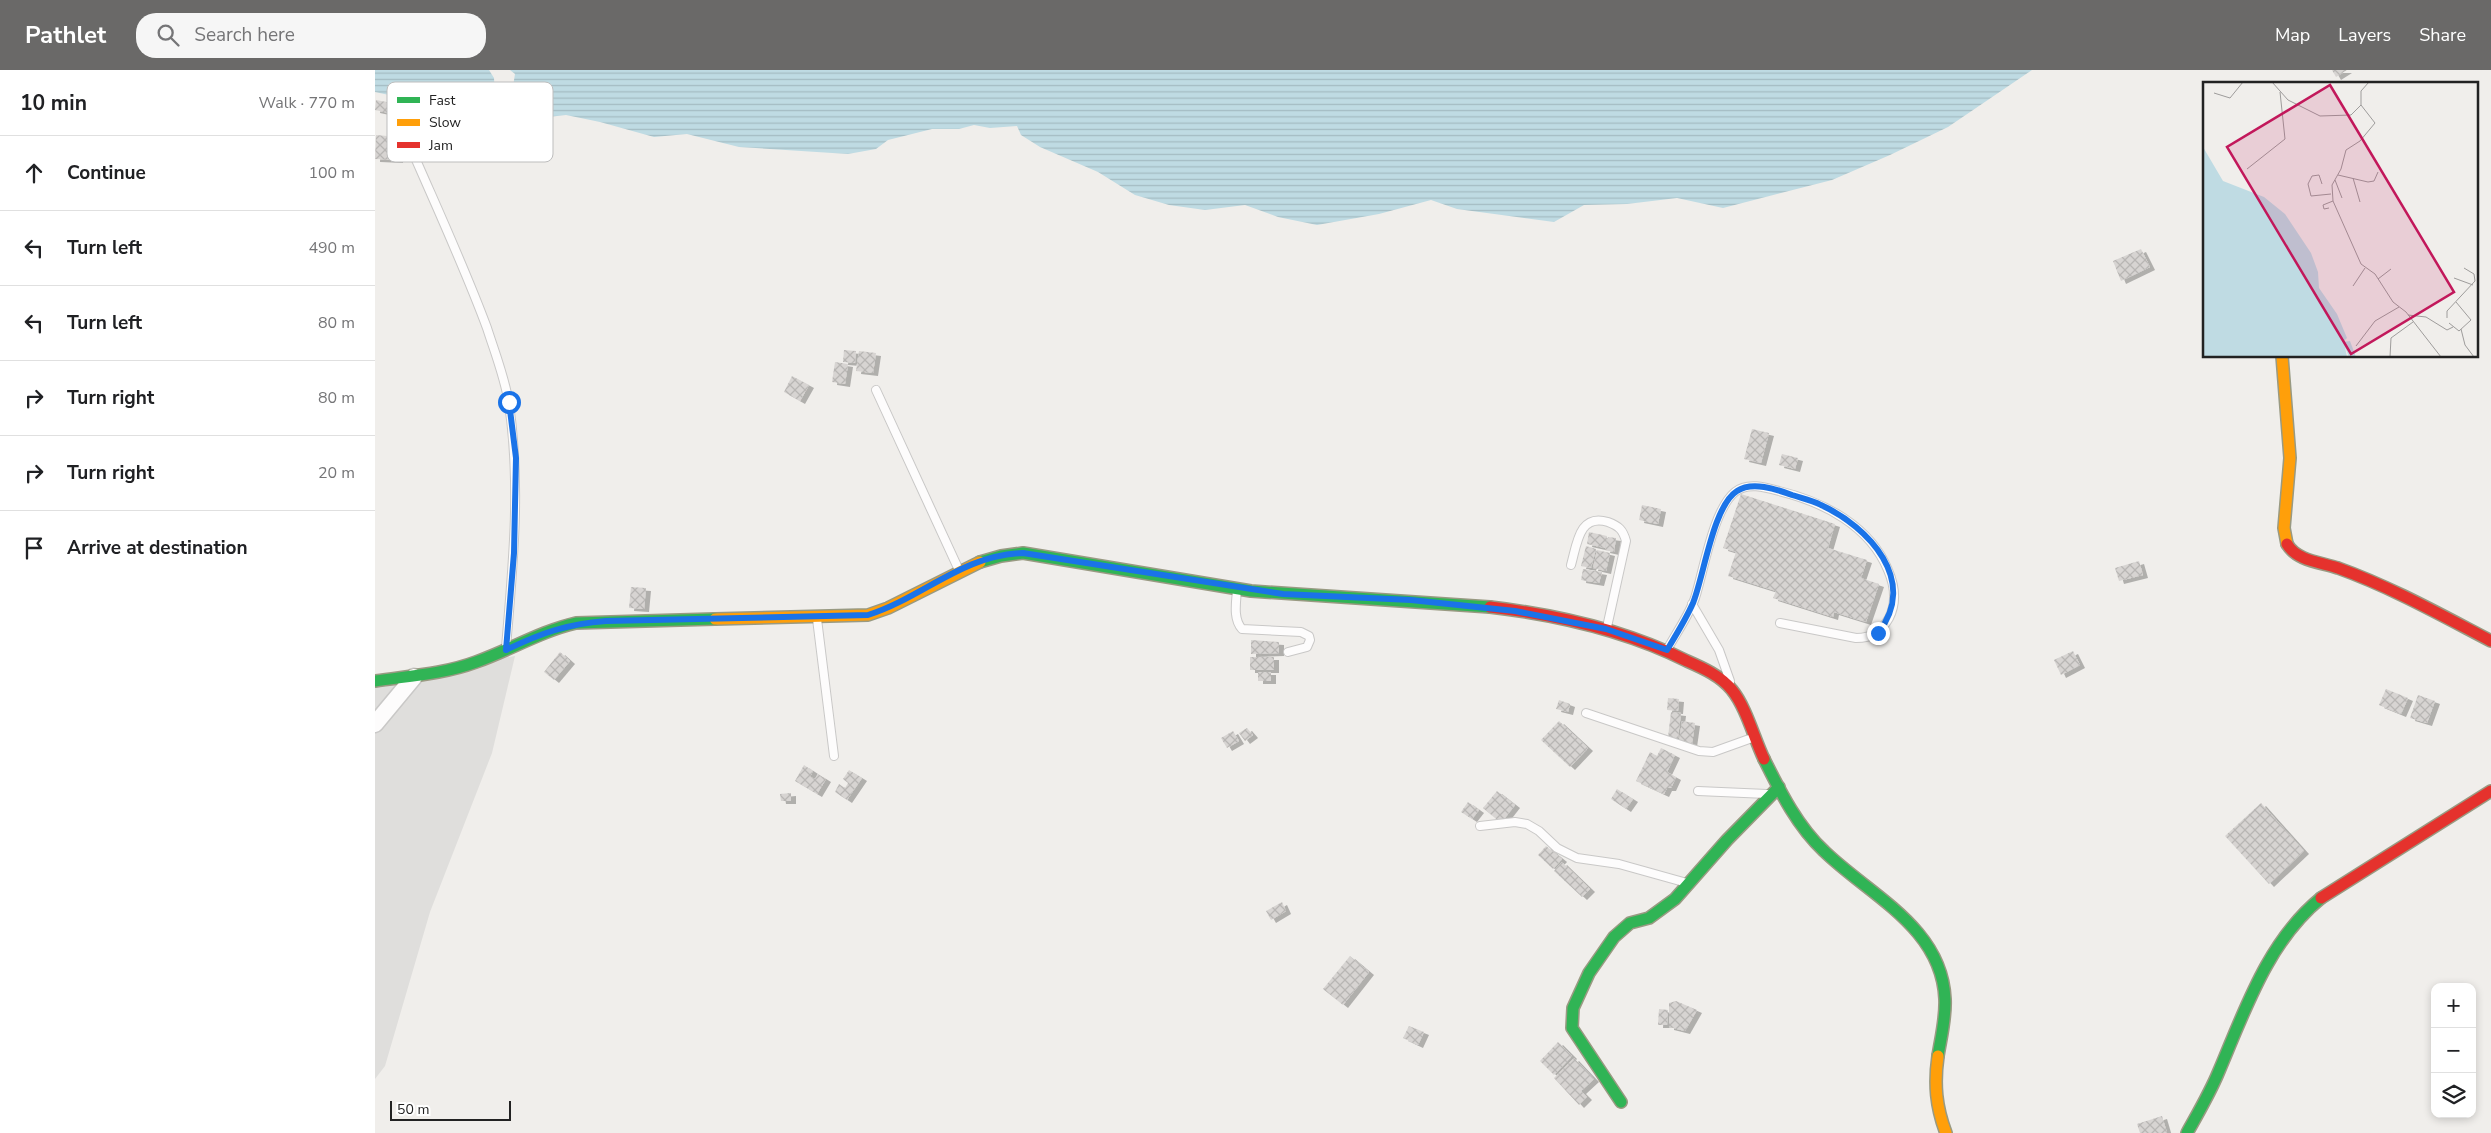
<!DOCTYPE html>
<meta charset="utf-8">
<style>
body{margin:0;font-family:"Nunito Sans",sans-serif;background:#f6f6f6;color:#202124}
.controls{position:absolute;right:15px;bottom:15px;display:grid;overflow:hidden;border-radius:10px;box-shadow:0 2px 8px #0003}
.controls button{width:45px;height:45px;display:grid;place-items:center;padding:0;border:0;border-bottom:1px solid #e0e0e0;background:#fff;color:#202124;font:25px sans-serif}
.scale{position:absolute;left:15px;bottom:12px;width:121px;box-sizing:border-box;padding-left:5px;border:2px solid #222;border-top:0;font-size:14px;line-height:18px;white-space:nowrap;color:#222;-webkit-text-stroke:4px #fff;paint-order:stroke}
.stop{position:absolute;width:15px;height:15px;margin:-11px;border:4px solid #1a73e8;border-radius:50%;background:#fff}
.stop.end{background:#1a73e8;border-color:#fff;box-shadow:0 1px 5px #0008}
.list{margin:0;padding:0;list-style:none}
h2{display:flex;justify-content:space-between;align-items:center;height:65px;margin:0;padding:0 20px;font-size:21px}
h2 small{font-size:16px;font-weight:400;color:#757577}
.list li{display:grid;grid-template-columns:32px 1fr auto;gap:15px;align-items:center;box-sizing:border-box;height:75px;padding:0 20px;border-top:1px solid #e0e0e0}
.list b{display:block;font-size:19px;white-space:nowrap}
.list em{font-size:16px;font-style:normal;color:#757577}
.icon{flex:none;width:28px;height:28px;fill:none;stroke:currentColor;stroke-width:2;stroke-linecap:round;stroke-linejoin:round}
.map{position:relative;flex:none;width:2116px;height:1063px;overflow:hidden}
header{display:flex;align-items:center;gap:30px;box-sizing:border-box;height:70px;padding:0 25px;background:#6a6968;color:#fff}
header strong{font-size:24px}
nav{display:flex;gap:28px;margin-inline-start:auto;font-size:18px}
.search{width:350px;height:45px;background:#f6f6f6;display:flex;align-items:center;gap:12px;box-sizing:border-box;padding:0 18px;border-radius:20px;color:#757577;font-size:19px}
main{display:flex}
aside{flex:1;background:#fff}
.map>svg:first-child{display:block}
.residential{fill:#dfdedc}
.water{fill:url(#water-rules)}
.building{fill:url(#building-cross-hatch);filter:url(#shadow)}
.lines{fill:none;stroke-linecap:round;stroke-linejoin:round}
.lane-casing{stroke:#c9c8c7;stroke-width:10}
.street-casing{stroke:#c9c8c7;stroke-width:19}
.fast-casing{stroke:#999a82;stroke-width:14}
.slow-casing{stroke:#999a82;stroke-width:14}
.jam-casing{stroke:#999a82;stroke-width:14}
.lane{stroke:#fdfcfc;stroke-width:8}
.street{stroke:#fdfcfc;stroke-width:16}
.fast{stroke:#30b455;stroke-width:11}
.slow{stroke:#ff9f0a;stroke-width:11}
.jam{stroke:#e5322d;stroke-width:11}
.route{stroke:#1a73e8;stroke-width:6}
.inset-road{fill:none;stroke:#9e9c9b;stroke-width:1}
.view{fill:#c2185b;fill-opacity:0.15;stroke:#c2185b;stroke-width:2.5}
.inset-edge{fill:none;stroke:#222;stroke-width:2.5}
.key{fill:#fff;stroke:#bdbdbd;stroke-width:1}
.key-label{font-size:14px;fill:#222}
</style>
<header>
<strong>Pathlet</strong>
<div class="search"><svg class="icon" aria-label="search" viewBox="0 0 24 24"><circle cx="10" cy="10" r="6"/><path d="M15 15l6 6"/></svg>Search here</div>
<nav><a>Map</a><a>Layers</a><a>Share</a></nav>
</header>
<main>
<aside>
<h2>10 min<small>Walk · 770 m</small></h2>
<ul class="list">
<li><svg class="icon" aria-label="ahead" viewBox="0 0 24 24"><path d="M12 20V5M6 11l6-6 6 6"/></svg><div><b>Continue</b></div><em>100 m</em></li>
<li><svg class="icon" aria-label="left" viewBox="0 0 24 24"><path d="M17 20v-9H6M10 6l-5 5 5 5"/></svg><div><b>Turn left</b></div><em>490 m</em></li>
<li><svg class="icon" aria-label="left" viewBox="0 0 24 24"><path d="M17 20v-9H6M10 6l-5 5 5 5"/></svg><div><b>Turn left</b></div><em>80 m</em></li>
<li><svg class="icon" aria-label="right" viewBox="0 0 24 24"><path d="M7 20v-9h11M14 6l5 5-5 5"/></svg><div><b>Turn right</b></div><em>80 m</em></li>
<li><svg class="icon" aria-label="right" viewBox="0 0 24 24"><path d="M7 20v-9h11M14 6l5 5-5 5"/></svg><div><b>Turn right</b></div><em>20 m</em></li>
<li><svg class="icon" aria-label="arrive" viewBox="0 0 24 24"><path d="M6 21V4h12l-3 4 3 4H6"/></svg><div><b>Arrive at destination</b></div></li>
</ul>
</aside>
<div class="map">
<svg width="2116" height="1063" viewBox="0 0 2116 1063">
<defs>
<pattern id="water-rules" width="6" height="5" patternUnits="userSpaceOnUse" patternTransform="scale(1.25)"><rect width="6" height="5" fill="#bfdbe3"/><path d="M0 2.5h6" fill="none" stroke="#a4bcc2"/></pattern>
<pattern id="building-cross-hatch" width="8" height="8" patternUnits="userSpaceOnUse" patternTransform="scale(1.25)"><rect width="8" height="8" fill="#d7d4d2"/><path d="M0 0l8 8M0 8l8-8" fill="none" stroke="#b8b6b4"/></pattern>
<filter id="shadow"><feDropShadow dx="5" dy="3" stdDeviation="0" flood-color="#0004"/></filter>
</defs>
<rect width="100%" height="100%" fill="#f0eeeb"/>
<polygon class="residential" points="140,586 117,683 55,842 10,996 0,1009 0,609"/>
<g class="water">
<polygon points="0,0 114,0 119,8 120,25 113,44 98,48 98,43 0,22"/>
<polygon points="135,0 1657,0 1573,57 1515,85 1457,110 1348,138 1302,128 1252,134 1209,135 1179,152 1082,139 1056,130 1004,144 942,155 903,147 870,135 830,140 794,135 760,125 723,102 665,77 646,65 642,56 615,58 599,55 584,59 557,59 513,70 501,79 473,84 364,77 312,64 279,67 225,52 191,45 164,48 134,41 140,4"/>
</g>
<g class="building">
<polygon points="1957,0 1972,0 1961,7"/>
<polygon points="1,30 17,33 14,43 0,40"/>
<polygon points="1,65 24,67 23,90 0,89"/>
<polygon points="1766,179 1775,197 1746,211 1738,191"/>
<polygon points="469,280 481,281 480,293 468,292"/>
<polygon points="484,281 501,283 498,303 481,301"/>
<polygon points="460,292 473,294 470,314 457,312"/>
<polygon points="417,306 434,315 425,331 409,322"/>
<polygon points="1377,359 1394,363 1386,393 1369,389"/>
<polygon points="1407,384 1423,388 1420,399 1404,395"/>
<polygon points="1366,424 1460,454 1453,478 1492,490 1486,508 1504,514 1491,552 1459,542 1458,547 1398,528 1401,521 1353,506 1361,482 1348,478"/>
<polygon points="1267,435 1286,439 1283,454 1264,450"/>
<polygon points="1214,462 1232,466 1230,478 1212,474"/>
<polygon points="1233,467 1241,468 1239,482 1230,480"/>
<polygon points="1211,476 1221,479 1216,498 1206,496"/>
<polygon points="1222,480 1235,483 1231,501 1218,498"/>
<polygon points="1764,491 1768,505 1744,511 1740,498"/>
<polygon points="1208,499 1227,502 1224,513 1206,510"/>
<polygon points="256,517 271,518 269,539 254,538"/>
<polygon points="876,570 904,572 904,583 876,584"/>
<polygon points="1698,581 1705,595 1686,605 1679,590"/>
<polygon points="185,582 195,591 179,610 169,602"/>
<rect x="875" y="587" width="24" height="13"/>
<rect x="883" y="602" width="13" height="9"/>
<polygon points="2011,619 2033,628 2026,644 2004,635"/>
<polygon points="2043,625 2060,631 2052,653 2035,648"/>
<polygon points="1293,628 1304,629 1303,641 1292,640"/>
<polygon points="1184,630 1195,634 1193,642 1181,639"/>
<polygon points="1296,642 1306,643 1303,668 1293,667"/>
<polygon points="1184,651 1213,678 1195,697 1166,670"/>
<polygon points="1307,651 1320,653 1317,674 1304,672"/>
<polygon points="872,658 878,665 870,671 864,663"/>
<polygon points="858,661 864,671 852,678 846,668"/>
<polygon points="1286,678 1300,685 1292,702 1301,707 1296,718 1292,718 1289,724 1261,711 1275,682 1282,686"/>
<polygon points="429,695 438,701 435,707 440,709 443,704 451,709 442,724 420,711"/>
<polygon points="474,700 487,708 472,730 460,722 464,714 470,718 473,713 468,709"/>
<polygon points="1242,719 1258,729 1251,739 1236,729"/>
<polygon points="1122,721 1140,735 1126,753 1108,738"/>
<polygon points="416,723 416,731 406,731 405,724"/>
<polygon points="1093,732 1104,740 1097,749 1086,742"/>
<polygon points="1886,733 1929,781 1894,814 1850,766"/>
<polygon points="1171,776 1187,789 1178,799 1163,785"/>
<polygon points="1187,792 1215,819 1207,827 1179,801"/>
<polygon points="907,832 911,841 896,850 891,841"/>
<polygon points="975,886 994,902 968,935 948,919"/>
<polygon points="1301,931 1322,940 1310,961 1294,957 1294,933"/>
<polygon points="1284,939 1293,940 1292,955 1283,955"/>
<polygon points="1034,956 1049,962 1043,975 1028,968"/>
<polygon points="1183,972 1197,986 1179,1005 1165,991"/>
<polygon points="1199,988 1219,1009 1206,1021 1212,1027 1204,1035 1179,1008"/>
<polygon points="1787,1046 1792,1063 1765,1063 1762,1054"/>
</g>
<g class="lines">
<defs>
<g id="lane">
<path d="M35,76C61,136 89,196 112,258C120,283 130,308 134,334C146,415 138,496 131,577"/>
<polyline points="501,320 583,498"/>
<path d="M1196,495C1202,474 1204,443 1233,452C1244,456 1248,460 1251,471L1232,557"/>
<path d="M862,520C861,533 858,549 867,559L926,562L934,566L935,570L932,577L913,582"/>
<polyline points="1317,534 1344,580 1355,611"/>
<polyline points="442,549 459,686"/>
<path d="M1293,578C1302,562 1314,545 1320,528C1329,500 1338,440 1360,422C1372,412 1390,417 1404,421C1449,432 1495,456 1513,500C1520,516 1522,532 1514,548C1506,562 1497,568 1481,568L1405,553"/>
<polyline points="1211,643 1324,681 1338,682 1377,668"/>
<polyline points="1323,721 1392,724"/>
<polyline points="1105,756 1140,752 1152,754 1164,761 1182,778 1202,788 1244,794 1312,813"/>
</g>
<polyline id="street" points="0,654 39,607"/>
<g id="fast">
<polyline points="605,492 626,486 648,483 876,521 1115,537"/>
<path d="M0,611C34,606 69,604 101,592C135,580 166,561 201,553L340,549"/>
<path d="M1389,689C1405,721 1422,756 1449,781C1494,825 1567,857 1570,929C1571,948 1566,967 1563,986"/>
<polyline points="1246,1032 1197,958 1198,938 1214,903 1239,867 1255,853 1274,848 1300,829 1352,770 1404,717"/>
<path d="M1812,1063C1823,1043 1835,1023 1844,1001C1870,940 1893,871 1946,828"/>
</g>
<g id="slow">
<polyline points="1907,286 1915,388 1909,458 1912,474"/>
<polyline points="340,549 493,545 513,538 605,492"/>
<path d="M1563,986C1559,1014 1561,1037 1571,1063"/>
</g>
<g id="jam">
<path d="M1912,474C1922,491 1945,492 1963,498C2016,517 2066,545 2116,571"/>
<path d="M1115,537C1183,545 1250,560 1312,591C1328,598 1346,606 1357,620C1371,637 1379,668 1389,689"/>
<polyline points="1946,828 2116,721"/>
</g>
</defs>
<use href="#lane" class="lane-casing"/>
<use href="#street" class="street-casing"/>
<use href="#fast" class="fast-casing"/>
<use href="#slow" class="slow-casing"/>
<use href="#jam" class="jam-casing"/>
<use href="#lane" class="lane"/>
<use href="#street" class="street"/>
<use href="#fast" class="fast"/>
<use href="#slow" class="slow"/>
<use href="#jam" class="jam"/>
</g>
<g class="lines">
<path class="route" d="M134,332L141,388L139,483L131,580C166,563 192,554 231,551L493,545C549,527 587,485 648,483L908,524L1036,530L1140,541L1231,559L1292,580C1301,565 1311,549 1318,533C1329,506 1338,436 1362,421C1377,411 1401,419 1417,425C1426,428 1437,430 1446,435C1494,457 1544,511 1503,563"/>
</g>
<g transform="translate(1828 12)">
<rect width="275" height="275" fill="#f0eeeb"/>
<path d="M0,65L20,99L61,115L82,132L108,171L115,190L116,206L134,232L144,256L140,260L147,259L153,275H146L142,265L144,275H0Z" fill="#bfdbe3"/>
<path class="inset-road" d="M69,0L85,18L117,34L148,33L158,23M166,0L158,9V23L172,41L157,59L143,68L138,87L129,103L130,119L158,182L172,192L190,220L203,230L238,275M11,11L27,16L40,0M44,87L82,57L77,10M135,93L165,100L171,99L175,90M150,96L157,120M132,98L139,116M119,102L116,93L109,94L105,102L108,114L128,112M126,126L121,127L120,123L130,119M251,196L270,203M175,197L188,187M150,204L162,186M205,233L223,235L244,248L250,245M244,236V229L272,199L271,192L261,186M246,241L256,249L268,238L253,220M258,247L262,263L271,275M153,264L172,239L196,225M187,275L188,256L210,240"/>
<path class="view" d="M127,3L251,210L148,272L24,65Z"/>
<rect width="275" height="275" class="inset-edge"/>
</g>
<rect x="12" y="12" width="166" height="80" rx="8" class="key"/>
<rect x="22" y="27" width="23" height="6" fill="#30b455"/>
<rect x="22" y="49" width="23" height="7" fill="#ff9f0a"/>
<rect x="22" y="72" width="23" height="6" fill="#e5322d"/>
<g class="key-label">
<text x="54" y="35">Fast</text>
<text x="54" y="57">Slow</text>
<text x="54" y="80">Jam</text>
</g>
</svg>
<div class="controls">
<button>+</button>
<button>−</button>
<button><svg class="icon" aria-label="layers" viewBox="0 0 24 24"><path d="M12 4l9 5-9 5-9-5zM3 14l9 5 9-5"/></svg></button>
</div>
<div class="scale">50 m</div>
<div class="stop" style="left:134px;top:332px"></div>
<div class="stop end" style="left:1503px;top:563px"></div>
</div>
</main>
